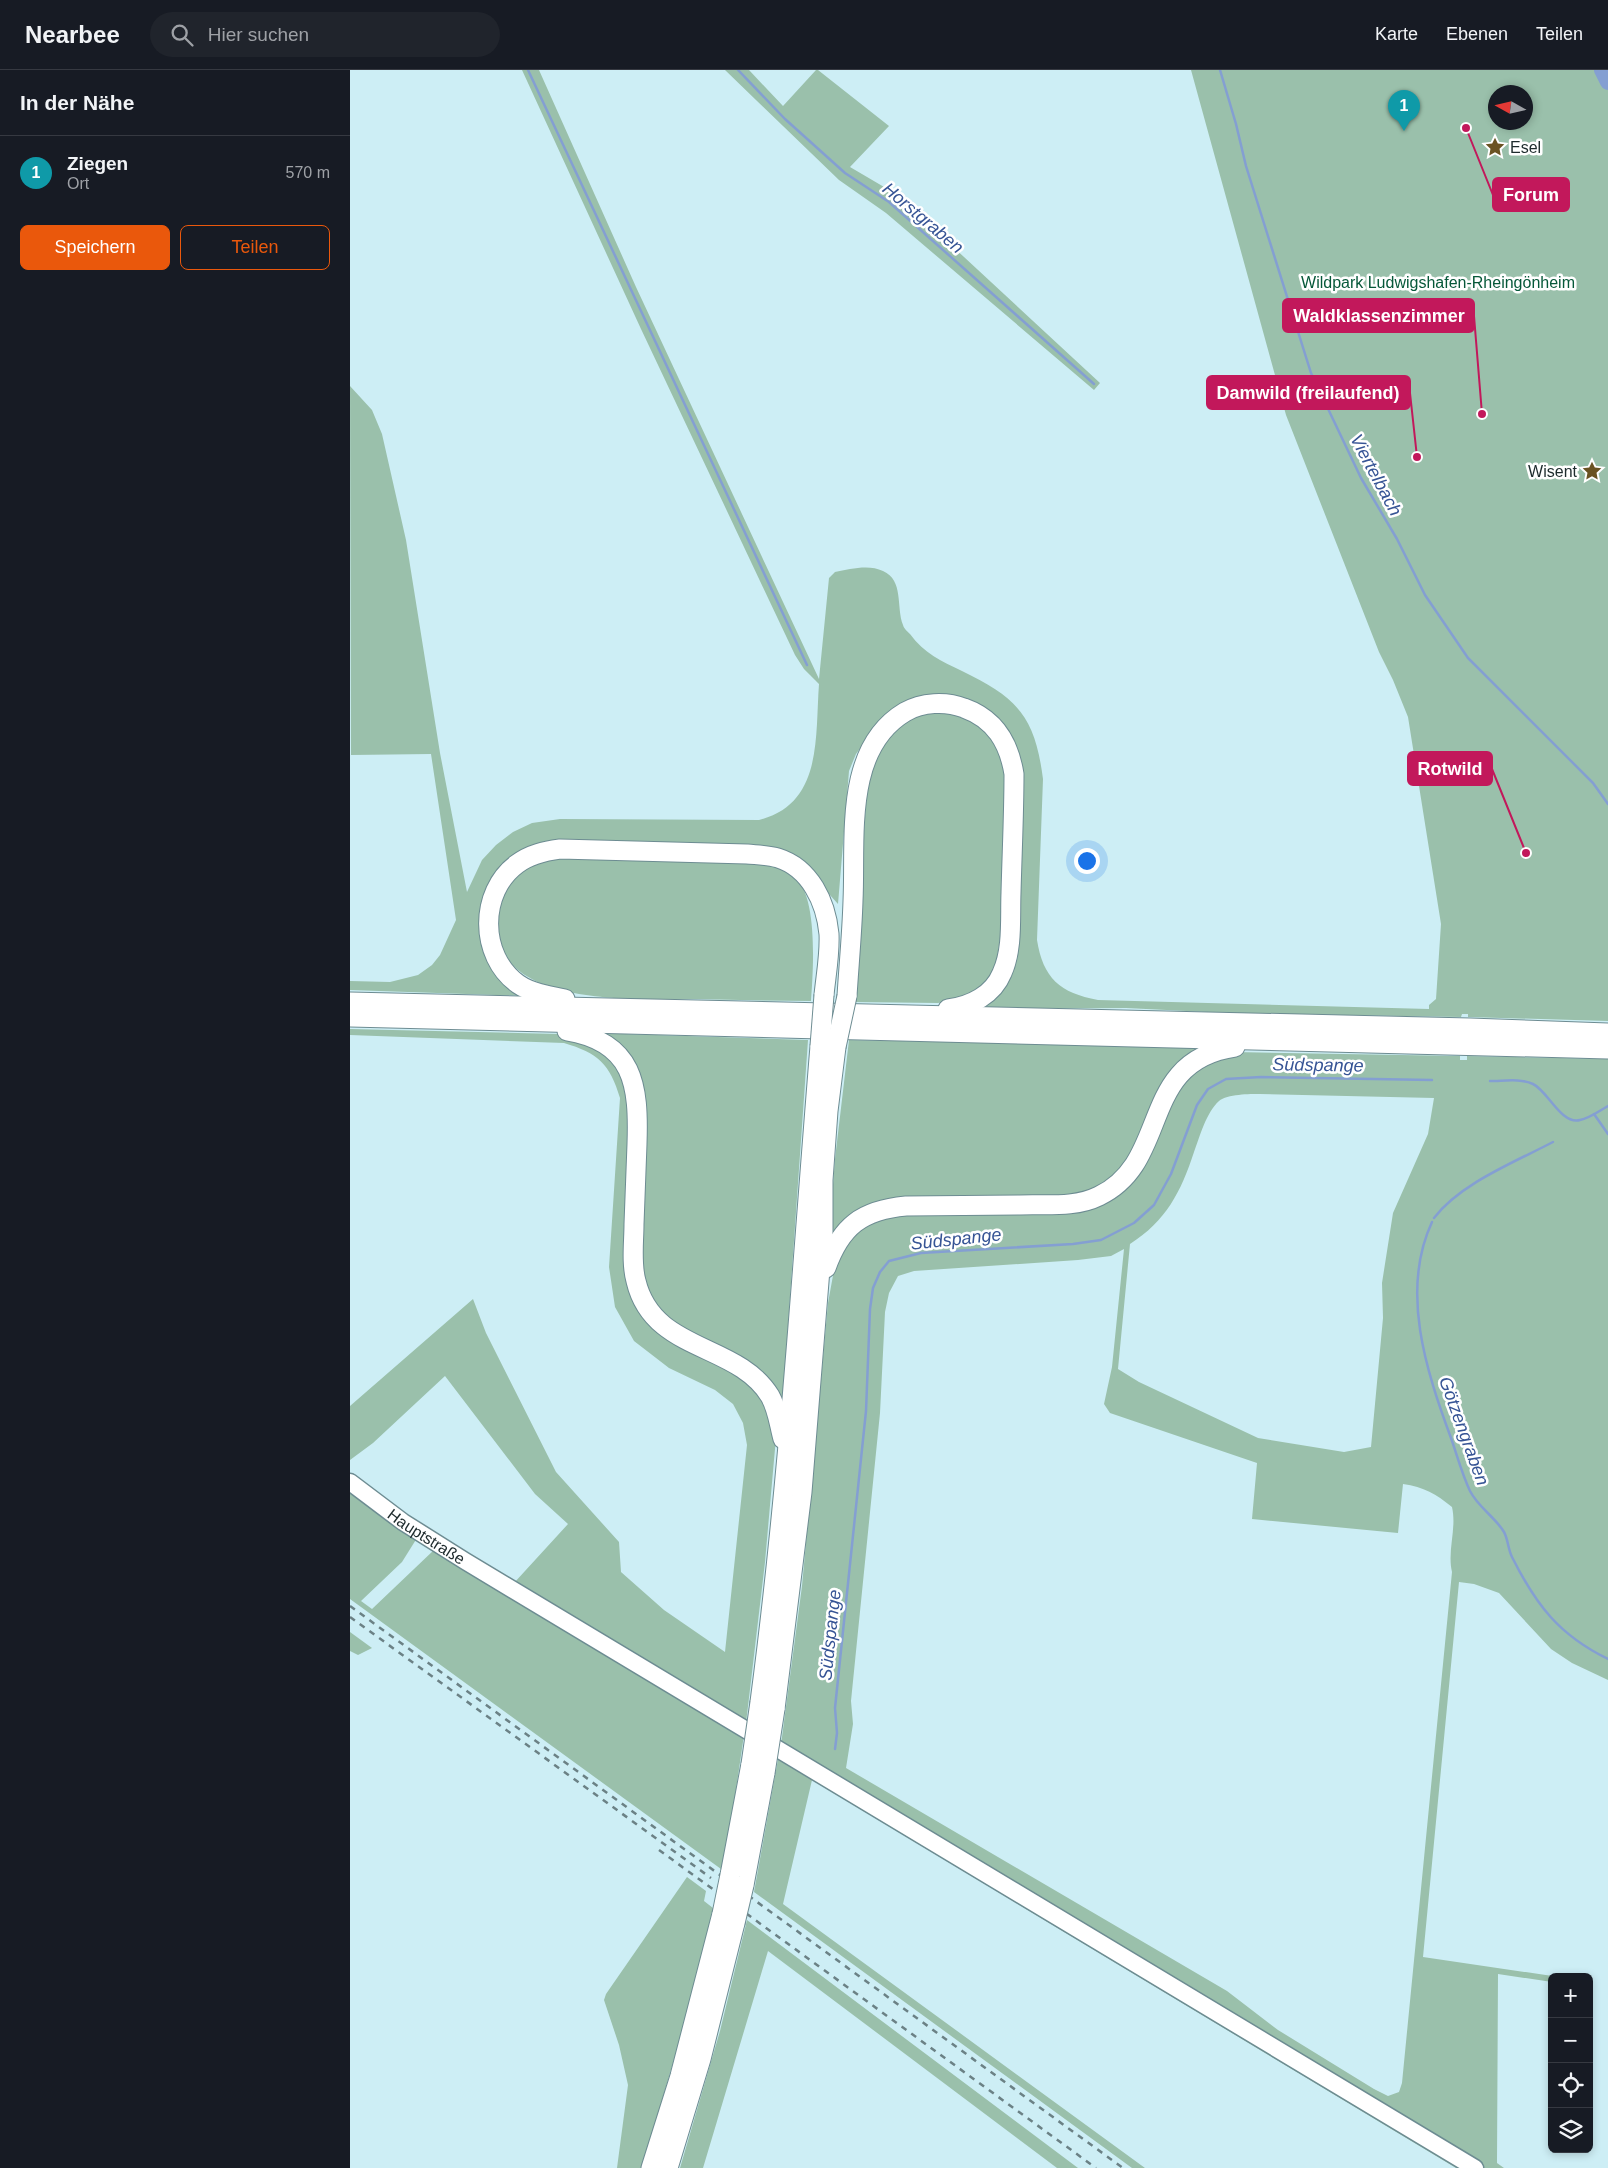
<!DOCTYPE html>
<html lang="de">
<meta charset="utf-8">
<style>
body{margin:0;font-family:Helvetica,sans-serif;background:#20242c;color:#f1f3f6}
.controls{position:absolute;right:15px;bottom:15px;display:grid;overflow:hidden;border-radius:8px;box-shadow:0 2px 8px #0003}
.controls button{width:45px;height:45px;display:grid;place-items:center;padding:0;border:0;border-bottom:1px solid #363941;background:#171b24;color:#f1f3f6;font:25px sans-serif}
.compass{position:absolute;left:1138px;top:15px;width:45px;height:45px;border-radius:50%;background:#171b24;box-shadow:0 2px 8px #0003;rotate:278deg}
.you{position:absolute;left:736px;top:790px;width:18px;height:18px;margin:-12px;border:4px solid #fff;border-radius:50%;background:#1a73e8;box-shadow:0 0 0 8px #1a73e833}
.badge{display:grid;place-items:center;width:32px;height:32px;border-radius:50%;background:#ea580c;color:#fff;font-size:16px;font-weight:700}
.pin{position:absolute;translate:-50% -41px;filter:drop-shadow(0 1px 2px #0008)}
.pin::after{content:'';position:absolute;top:26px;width:18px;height:15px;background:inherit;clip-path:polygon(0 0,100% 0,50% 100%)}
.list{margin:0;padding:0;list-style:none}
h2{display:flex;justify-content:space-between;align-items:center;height:65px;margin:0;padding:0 20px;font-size:21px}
h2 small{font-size:16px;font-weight:400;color:#9ea1a6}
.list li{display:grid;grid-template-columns:32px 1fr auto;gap:15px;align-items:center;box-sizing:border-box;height:75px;padding:0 20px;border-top:1px solid #363941}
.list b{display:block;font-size:19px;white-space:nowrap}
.list p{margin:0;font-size:16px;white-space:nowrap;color:#9ea1a6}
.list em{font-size:16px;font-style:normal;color:#9ea1a6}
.actions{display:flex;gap:10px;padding:15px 20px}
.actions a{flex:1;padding:11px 0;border:1px solid #ea580c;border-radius:8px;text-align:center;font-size:18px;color:#ea580c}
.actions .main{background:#ea580c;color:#fff}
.icon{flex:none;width:28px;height:28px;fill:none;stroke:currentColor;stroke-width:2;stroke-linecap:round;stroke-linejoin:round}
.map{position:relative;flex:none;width:1258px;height:2098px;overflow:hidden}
header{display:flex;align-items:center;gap:30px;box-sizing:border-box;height:70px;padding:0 25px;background:#171b24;border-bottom:1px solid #363941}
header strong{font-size:24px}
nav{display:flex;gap:28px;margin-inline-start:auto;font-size:18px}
.search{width:350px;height:45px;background:#20242c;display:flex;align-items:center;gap:12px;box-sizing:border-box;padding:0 18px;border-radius:28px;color:#9ea1a6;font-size:19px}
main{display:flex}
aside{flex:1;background:#171b24}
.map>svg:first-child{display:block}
.green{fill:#9ac0ab;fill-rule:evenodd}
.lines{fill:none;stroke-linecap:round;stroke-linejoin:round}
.stream{stroke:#849fd2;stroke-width:2.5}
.river{stroke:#849fd2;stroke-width:16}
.major-casing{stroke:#6d8c92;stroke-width:19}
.highway-casing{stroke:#6d8c92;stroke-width:21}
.major{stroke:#fff;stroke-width:16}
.highway{stroke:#fff;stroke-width:19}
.rail{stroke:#6b8185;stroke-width:2.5;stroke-dasharray:6 6;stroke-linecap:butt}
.highway-bridge-casing{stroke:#6d8c92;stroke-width:21;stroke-linecap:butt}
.highway-bridge{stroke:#fff;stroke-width:19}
.labels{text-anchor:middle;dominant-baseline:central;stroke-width:5;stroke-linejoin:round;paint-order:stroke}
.poi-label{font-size:16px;fill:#1d2a2c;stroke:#fff;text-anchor:start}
.park-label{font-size:16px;fill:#065839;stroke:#fff}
.street-label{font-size:16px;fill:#1d2a2c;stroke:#fff}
.water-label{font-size:18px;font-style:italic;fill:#365495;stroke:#fff}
.leader{fill:none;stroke:#c2185b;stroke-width:2}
.callout-dot{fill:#c2185b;stroke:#fff;stroke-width:2}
.callout{fill:#c2185b;stroke:#c2185b;stroke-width:2}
.callout-label{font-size:18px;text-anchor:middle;font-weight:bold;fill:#fff}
</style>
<header>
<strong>Nearbee</strong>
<div class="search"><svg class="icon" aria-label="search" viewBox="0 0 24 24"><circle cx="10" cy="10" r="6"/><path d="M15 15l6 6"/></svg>Hier suchen</div>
<nav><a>Karte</a><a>Ebenen</a><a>Teilen</a></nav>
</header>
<main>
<aside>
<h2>In der Nähe<small></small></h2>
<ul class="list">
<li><span class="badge" style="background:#0f9aa8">1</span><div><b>Ziegen</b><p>Ort</p></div><em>570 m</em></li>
</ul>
<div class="actions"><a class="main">Speichern</a><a>Teilen</a></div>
</aside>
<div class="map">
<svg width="1258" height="2098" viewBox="0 0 1258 2098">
<rect width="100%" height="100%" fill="#cdeef5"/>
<g class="green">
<path d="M172,0H189L286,217L469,609L479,508L485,502C500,499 519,494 533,501C554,510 546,537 553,555C554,559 558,562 560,564C574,583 591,591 612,601C668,628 685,647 693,709L687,870C693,908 710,923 748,930L1079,939V935L1086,929L1091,854L1058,647L1043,610L1029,582L936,345L841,0H1258V951L1118,947V944H1112L1111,947L877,943L776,938L625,939L647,921L668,683L601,626L517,669L506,684L499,701L488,834L454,796L441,789L168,788L135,866L178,926L0,920V911L40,912L68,905L82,895L90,885L106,850L81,684L1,685L0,316L22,340L32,364L56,470L90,683L117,822L132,790L146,775L163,762L182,753L210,749L409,750C473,734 465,667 469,614L454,599L445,585L291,259ZM1146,22H1176V52H1146Z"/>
<polygon points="375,0 399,0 433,36 466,0 468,0 539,56 500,97 546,124 750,313 744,320 536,143 489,110"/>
<polygon points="592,638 634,656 655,687 653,850 645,900 632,916 610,929 588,933 502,932 516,733 521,701 528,678 556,648"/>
<path d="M219,786L412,792C423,796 434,799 443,805C469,824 463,902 461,931C422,931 383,930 343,929C291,929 157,937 148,864C147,852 148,839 153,827C167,797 188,790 219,786Z"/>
<path d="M0,959L209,964L260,985L282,1020L281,1217L361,1290L404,1316L422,1346L426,1368L424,1390L415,1492L396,1653L164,1513L218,1454L185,1424L95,1306L23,1373L0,1390V1336L123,1229L136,1263L206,1402L269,1472L271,1502L314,1540L375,1582L397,1375L393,1353L383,1334L365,1320L319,1298L284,1271L265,1237L259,1197L270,1028C260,994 248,983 214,973L0,965Z"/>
<polygon points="245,963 458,970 432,1342 303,1236 291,1203 294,1037"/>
<polygon points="499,970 860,977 766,1108 730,1126 539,1134 478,1178 485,1089"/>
<path d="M884,982L1110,986V990H1117V986L1258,989V1610L1222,1593L1201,1579L1149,1523L1124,1514L1109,1512L1073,1887L1209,1907H1202V1912L1148,1904L1147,2093L1154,2098H1106L462,1710L433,1834L795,2098H782L404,1822L432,1667L452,1516L478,1233L486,1189L497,1168L534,1144L761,1127L811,1051L840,1001ZM910,1024L1084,1028L1078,1064L1043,1143L1032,1213L1033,1248L1021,1377L994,1382L908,1368L789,1312L768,1299L780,1174C816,1151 831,1122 844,1082C850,1066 856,1043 869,1031C877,1024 900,1024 910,1024ZM774,1179L762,1297L754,1334L760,1343L907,1393L902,1449L1048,1463L1053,1414C1074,1417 1086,1424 1102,1437C1107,1459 1097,1480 1102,1502L1052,2013L1049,2022L1038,2026L1024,2019L928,1960L877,1921L496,1698L503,1654L501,1631L530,1343L535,1242L539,1223L548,1206L564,1201L728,1190L761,1186Z"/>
<polygon points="0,1419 67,1468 52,1492 11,1531 22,1539 85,1479 394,1665 383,1740 371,1799 0,1529"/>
<polygon points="0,1562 22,1578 8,1585 0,1581"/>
<polygon points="337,1807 356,1821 354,1831 363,1838 338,1942 292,2098 267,2098 278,2015 269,1975 254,1930 256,1924"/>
<polygon points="397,1850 728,2098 707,2098 418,1881 353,2098 330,2098 370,1961"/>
</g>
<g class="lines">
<g class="stream">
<polyline points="178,0 457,595"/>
<polyline points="388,0 435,49 495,103 539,132 744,314"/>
<polyline points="870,0 886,54 896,96 961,303 1011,408 1047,469 1075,525 1118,588 1243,713 1258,734"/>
<path d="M1140,1011C1154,1011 1170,1008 1183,1014C1198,1021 1211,1055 1230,1050C1240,1048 1249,1041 1258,1036"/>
<polyline points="1244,1044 1258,1064"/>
<path d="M1084,1148C1111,1113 1165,1092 1203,1072"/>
<path d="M1082,1152C1050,1221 1076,1300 1101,1368C1107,1385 1112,1404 1120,1421C1128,1437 1145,1447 1154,1462C1158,1469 1158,1479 1162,1487C1186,1535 1209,1565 1258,1589"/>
<polyline points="485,1679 487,1663 485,1638 516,1341 520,1239 523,1218 530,1202 539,1191 571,1183 723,1174 751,1170 784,1153 804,1135 821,1104 847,1035 858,1019 876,1009 911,1007 1082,1010"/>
</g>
<polyline class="river" points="1252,0 1258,12"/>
<defs>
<g id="major">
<path id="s1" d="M0,1412L53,1452L115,1491L1125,2098"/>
</g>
<g id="highway">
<path d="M497,926C499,894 502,863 503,831C506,769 493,679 555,642C572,632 596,631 614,638C645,649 659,673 664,704C664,743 662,783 661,823C660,848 663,879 652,903C643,925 621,936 598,939"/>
<path d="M215,929C199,926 181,923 168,914C129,886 129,822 167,794C180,784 195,781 210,779L397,784C407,785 418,785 428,788C460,798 476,832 479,864C480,884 476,905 474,925"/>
<polyline points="0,932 1120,958 1258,963"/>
<polyline points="0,947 1258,979"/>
<path d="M217,961C284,972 289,1015 287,1074C286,1101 285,1127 284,1154C284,1172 281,1193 286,1211C303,1283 387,1272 420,1326C428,1340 429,1355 433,1369"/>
<path d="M476,1198C491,1156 512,1140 556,1136C594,1136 632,1135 670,1135C696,1134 725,1138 749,1126C822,1091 787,991 885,977"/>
<path d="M410,1632C439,1414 452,1195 470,976"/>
<polyline points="425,1639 452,1422 473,1162 473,1110 478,1041 486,977"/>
<polyline points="380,1805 401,1694"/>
<polyline points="394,1815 415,1703"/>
<polyline points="301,2098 330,2006 372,1844"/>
<polyline points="318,2098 351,1989 385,1853"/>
</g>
</defs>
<use href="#major" class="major-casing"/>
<use href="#highway" class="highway-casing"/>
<use href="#major" class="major"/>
<use href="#highway" class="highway"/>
<g class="rail">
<polyline points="0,1536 773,2098"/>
<polyline points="0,1547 361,1808"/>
<polyline points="309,1780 746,2098"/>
</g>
<defs>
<g id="highway-bridge">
<polyline points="470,976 474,925"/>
<polyline points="486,977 497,926"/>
<polyline points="401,1694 410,1632"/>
<polyline points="415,1703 425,1639"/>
<polyline points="372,1844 380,1805"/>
<polyline points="385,1853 394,1815"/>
</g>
</defs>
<use href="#highway-bridge" class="highway-bridge-casing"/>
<use href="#highway-bridge" class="highway-bridge"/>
</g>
<defs>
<symbol id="sight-bare" viewBox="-9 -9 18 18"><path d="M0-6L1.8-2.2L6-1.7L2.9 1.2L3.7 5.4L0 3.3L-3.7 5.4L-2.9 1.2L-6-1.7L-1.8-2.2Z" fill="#6a5222" stroke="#fff" stroke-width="2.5" paint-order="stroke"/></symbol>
</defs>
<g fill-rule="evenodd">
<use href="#sight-bare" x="1131" y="63" width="28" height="28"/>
<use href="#sight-bare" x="1228" y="387" width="28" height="28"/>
</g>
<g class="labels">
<g class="poi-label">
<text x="1160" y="77">Esel</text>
<text x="1227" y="401" text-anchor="end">Wisent</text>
</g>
<g class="park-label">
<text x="1088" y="212">Wildpark Ludwigshafen-Rheingönheim</text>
</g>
<g class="street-label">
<text stroke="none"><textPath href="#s1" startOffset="94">Hauptstraße</textPath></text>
</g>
<g class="water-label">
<text transform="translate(573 148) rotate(40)">Horstgraben</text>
<text transform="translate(1026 405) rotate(62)">Viertelbach</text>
<text transform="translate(968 995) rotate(1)">Südspange</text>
<text transform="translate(606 1169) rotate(-6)">Südspange</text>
<text transform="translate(1114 1361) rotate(70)">Götzengraben</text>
<text transform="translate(480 1565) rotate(-84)">Südspange</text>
</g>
</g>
<path class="leader" d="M1116 58L1143 125M1132 344L1124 246M1067 387L1060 323M1176 783L1142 699"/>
<g class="callout-dot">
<circle cx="1116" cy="58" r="5"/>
<circle cx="1132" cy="344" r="5"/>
<circle cx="1067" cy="387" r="5"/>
<circle cx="1176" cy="783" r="5"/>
</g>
<g class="callout">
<rect x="1143" y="108" width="76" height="33" rx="5"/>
<rect x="933" y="229" width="191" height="33" rx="5"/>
<rect x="857" y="306" width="203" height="33" rx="5"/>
<rect x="1058" y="682" width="84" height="33" rx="5"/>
</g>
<g class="callout-label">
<text x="1181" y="131">Forum</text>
<text x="1029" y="252">Waldklassenzimmer</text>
<text x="958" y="329">Damwild (freilaufend)</text>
<text x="1100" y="705">Rotwild</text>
</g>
</svg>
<div class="controls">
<button>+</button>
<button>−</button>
<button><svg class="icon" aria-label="locate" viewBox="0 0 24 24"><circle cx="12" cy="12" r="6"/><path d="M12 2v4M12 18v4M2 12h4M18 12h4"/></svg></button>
<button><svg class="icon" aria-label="layers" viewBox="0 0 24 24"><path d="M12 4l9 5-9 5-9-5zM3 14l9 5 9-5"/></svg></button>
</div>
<svg class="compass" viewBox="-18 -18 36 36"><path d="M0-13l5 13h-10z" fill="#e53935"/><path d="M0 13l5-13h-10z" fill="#9ea1a6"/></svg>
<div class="you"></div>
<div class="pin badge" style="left:1054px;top:61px;background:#0f9aa8">1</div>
</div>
</main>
